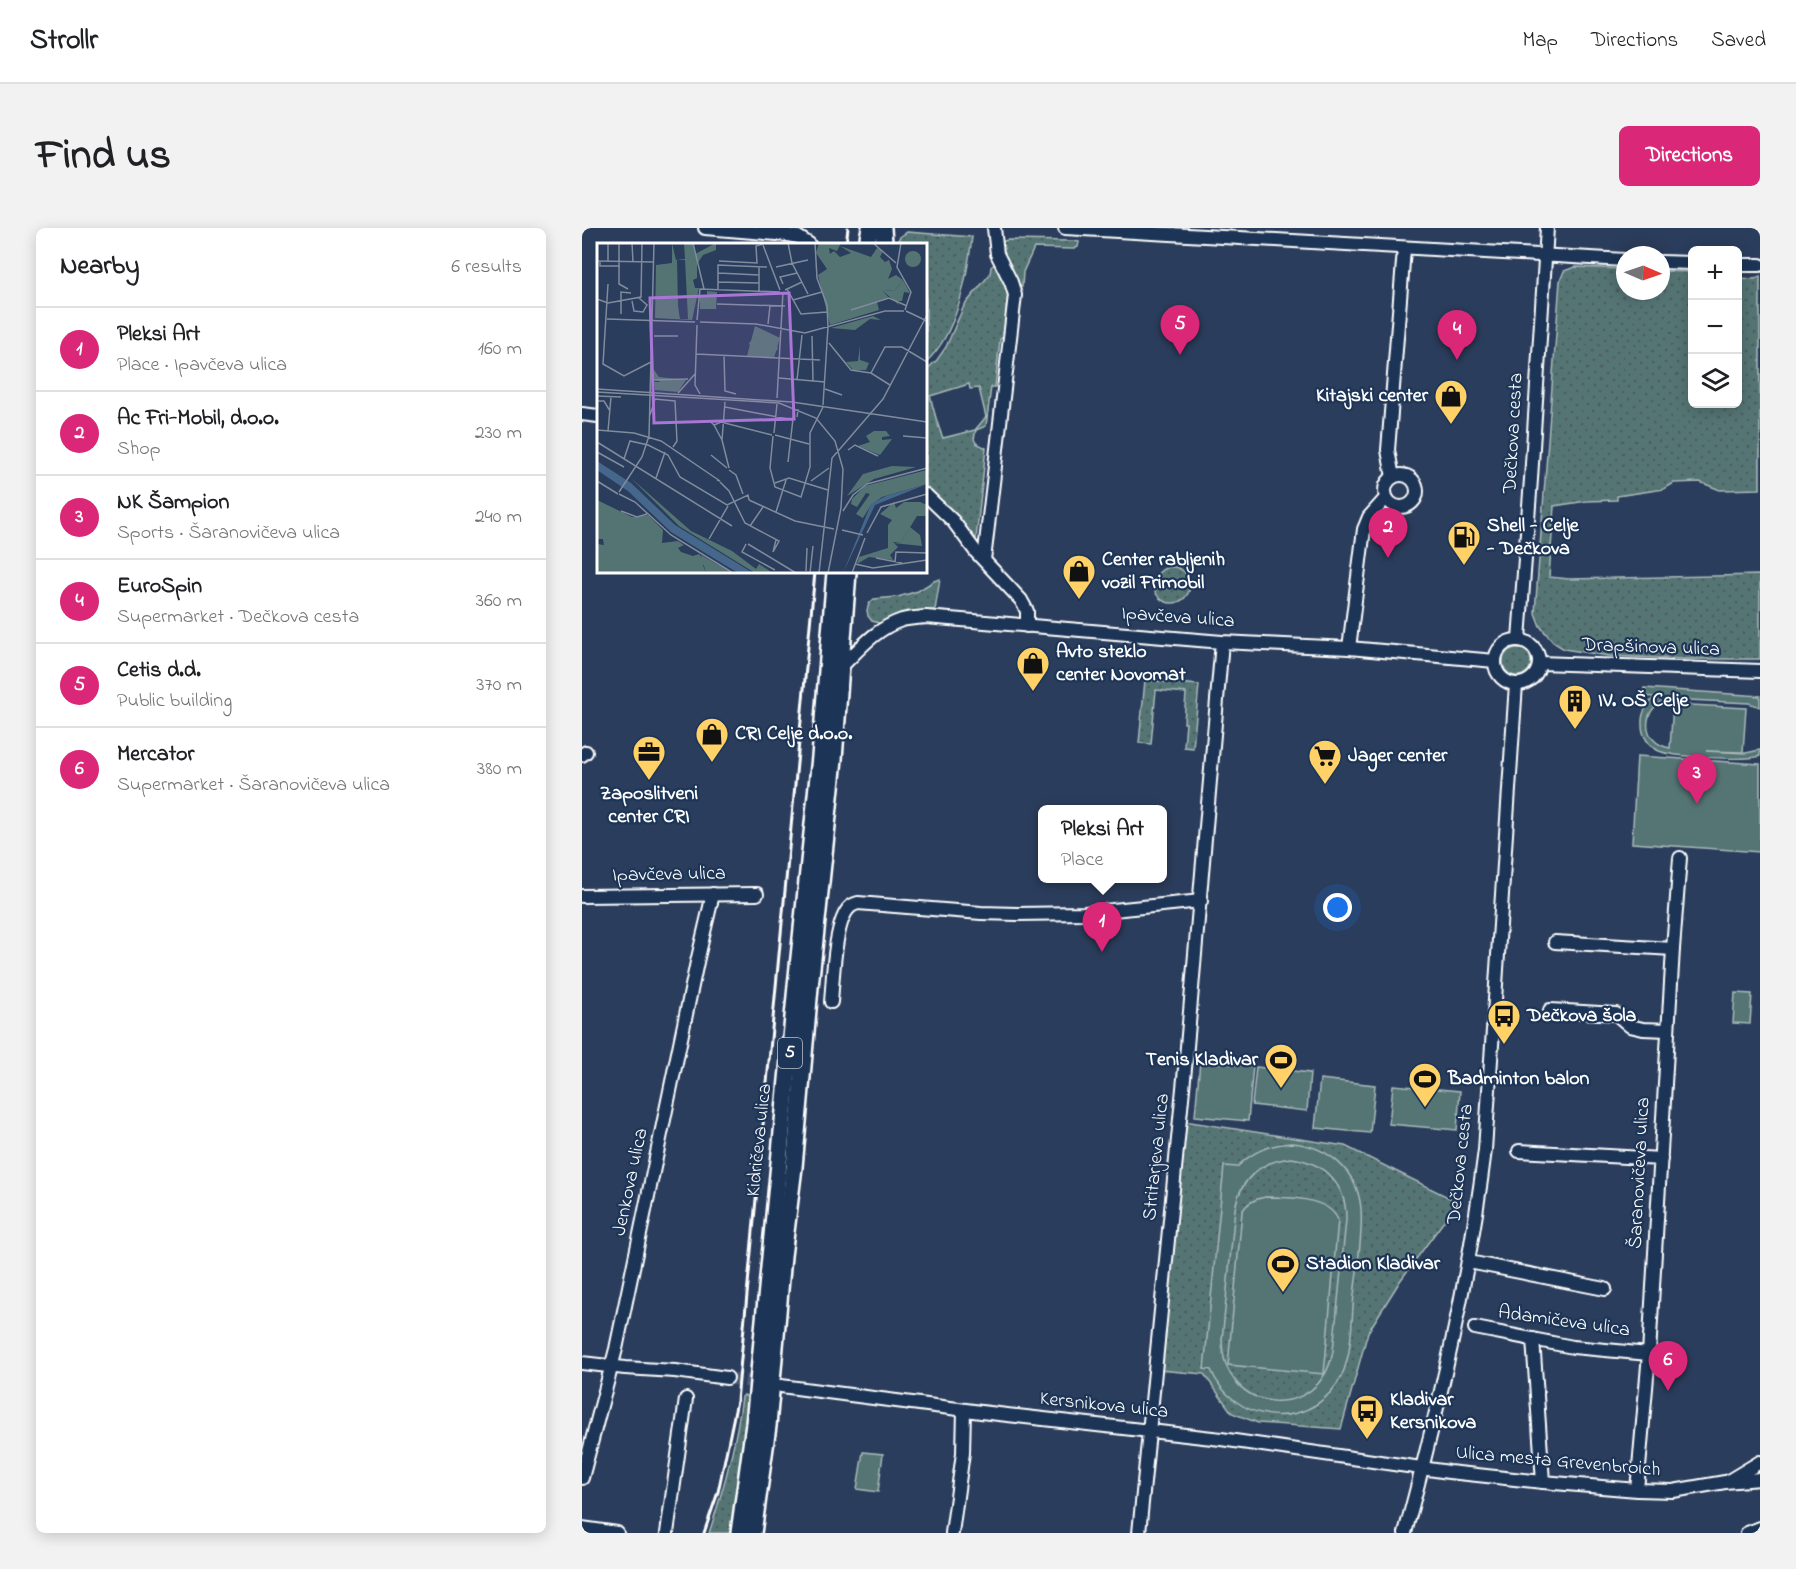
<!DOCTYPE html>
<meta charset="utf-8">
<style>
body{margin:0;font-family:"Indie Flower",sans-serif;background:#f2f2f2;color:#202124}
.controls{position:absolute;right:18px;top:18px;display:grid;overflow:hidden;border-radius:9px;box-shadow:0 3px 15px #0003}
.controls button{width:54px;height:54px;display:grid;place-items:center;padding:0;border:0;border-bottom:2px solid #e0e0e0;background:#fff;color:#202124;font:30px sans-serif}
.compass{position:absolute;left:1034px;top:18px;width:54px;height:54px;border-radius:50%;background:#fff;box-shadow:0 3px 15px #0003;rotate:92deg}
.you{position:absolute;left:756px;top:680px;width:21px;height:21px;margin:-15px;border:4px solid #fff;border-radius:50%;background:#1a73e8;box-shadow:0 0 0 9px #1a73e833}
.badge{display:grid;place-items:center;width:39px;height:39px;border-radius:50%;background:#db2777;color:#fff;font-size:20px;font-weight:700}
.pin{position:absolute;translate:-50% -50px;filter:drop-shadow(0 2px 3px #0008)}
.pin::after{content:'';position:absolute;top:32px;width:21px;height:18px;background:inherit;clip-path:polygon(0 0,100% 0,50% 100%)}
.popup{position:absolute;left:456px;top:577px;width:129px;height:78px;box-sizing:border-box;display:grid;place-content:center;border-radius:9px;background:#fff;filter:drop-shadow(0 2px 4px #0005);font-size:20px;white-space:nowrap;color:#757577}
.popup b{font-size:22px;color:#202124}
.popup::after{content:'';position:absolute;left:50%;top:100%;margin-left:-12px;border:12px solid transparent;border-top-color:#fff}
.list{margin:0;padding:0;list-style:none}
h2{display:flex;justify-content:space-between;align-items:center;height:78px;margin:0;padding:0 24px;font-size:26px}
h2 small{font-size:20px;font-weight:400;color:#757577}
.list li{display:grid;grid-template-columns:39px 1fr auto;gap:18px;align-items:center;box-sizing:border-box;height:84px;padding:0 24px;border-top:2px solid #e0e0e0}
.list b{display:block;font-size:22px;white-space:nowrap}
.list p{margin:0;font-size:20px;white-space:nowrap;color:#757577}
.list em{font-size:20px;font-style:normal;color:#757577}
.icon{flex:none;width:33px;height:33px;fill:none;stroke:currentColor;stroke-width:2;stroke-linecap:round;stroke-linejoin:round}
.map{position:relative;flex:none;width:1178px;height:1305px;overflow:hidden;border-radius:9px}
header{display:flex;align-items:center;gap:36px;box-sizing:border-box;height:84px;padding:0 30px;background:#fff;border-bottom:2px solid #e0e0e0}
header strong{font-size:28px}
nav{display:flex;gap:33px;margin-inline-start:auto;font-size:21px}
.intro{display:flex;align-items:center;justify-content:space-between;box-sizing:border-box;height:144px;padding:0 36px}
h1{margin:0;font-size:42px}
.button{padding:15px 27px;border-radius:9px;background:#db2777;color:#fff;font-size:21px;font-weight:700}
main{display:flex;gap:36px;padding:0 36px}
aside{flex:1;background:#fff;border-radius:9px;box-shadow:0 3px 15px #0003}
.map>svg:first-child{display:block}
.green{fill:url(#green-dots);stroke:#aababa;stroke-width:1.5;fill-rule:evenodd}
.pitch{fill:#547474;stroke:#aababa;stroke-width:1.5;fill-rule:evenodd}
.lines{fill:none;stroke-linecap:round;stroke-linejoin:round}
.minor-tunnel{stroke:#4b5a74;stroke-width:12;stroke-dasharray:12 6;stroke-linecap:butt}
.minor-casing{stroke:#fff;stroke-width:16}
.major-casing{stroke:#fff;stroke-width:20}
.minor{stroke:#1d3557;stroke-width:12}
.major{stroke:#1d3557;stroke-width:15}
.rail{stroke:#fff;stroke-width:3}
.labels{text-anchor:middle;dominant-baseline:central;stroke-width:4.5;stroke-linejoin:round;paint-order:stroke}
.shield{fill:#1d3557;stroke:#bbc2cd;stroke-width:1.5}
.shield-label{font-size:18px;font-weight:bold;fill:#fff}
.poi-label{font-size:20px;font-weight:bold;fill:#fff;stroke:#1d3557;text-anchor:start}
.street-label{font-size:20px;fill:#fff;stroke:#1d3557}
.inset-road{fill:none;stroke:#808b9d;stroke-width:1.5}
.view{fill:#a976d5;fill-opacity:0.15;stroke:#a976d5;stroke-width:3}
.inset-edge{fill:none;stroke:#fff;stroke-width:3}
</style>
<header>
<strong>Strollr</strong>
<nav><a>Map</a><a>Directions</a><a>Saved</a></nav>
</header>
<div class="intro"><h1>Find us</h1><a class="button">Directions</a></div>
<main>
<aside>
<h2>Nearby<small>6 results</small></h2>
<ul class="list">
<li><span class="badge">1</span><div><b>Pleksi Art</b><p>Place · Ipavčeva ulica</p></div><em>160 m</em></li>
<li><span class="badge">2</span><div><b>Ac Fri-Mobil, d.o.o.</b><p>Shop</p></div><em>230 m</em></li>
<li><span class="badge">3</span><div><b>NK Šampion</b><p>Sports · Šaranovičeva ulica</p></div><em>240 m</em></li>
<li><span class="badge">4</span><div><b>EuroSpin</b><p>Supermarket · Dečkova cesta</p></div><em>360 m</em></li>
<li><span class="badge">5</span><div><b>Cetis d.d.</b><p>Public building</p></div><em>370 m</em></li>
<li><span class="badge">6</span><div><b>Mercator</b><p>Supermarket · Šaranovičeva ulica</p></div><em>380 m</em></li>
</ul>
</aside>
<div class="map">
<svg width="1178" height="1305" viewBox="0 0 1178 1305">
<defs>
<pattern id="green-dots" width="8" height="8" patternUnits="userSpaceOnUse" patternTransform="scale(1.5)"><rect width="8" height="8" fill="#547474"/><path d="M2 2h.1M6 6h.1" fill="none" stroke="#4f5c5c" stroke-width="1.8" stroke-linecap="round"/></pattern>
</defs>
<rect width="100%" height="100%" fill="#2b3d5c"/>
<filter id="ink" filterUnits="userSpaceOnUse"><feTurbulence type="fractalNoise" baseFrequency=".0167" numOctaves="2"/><feDisplacementMap in="SourceGraphic" scale="12" xChannelSelector="R" yChannelSelector="G"/><feConvolveMatrix kernelMatrix="1 2 1 2 8 2 1 2 1" color-interpolation-filters="sRGB"/></filter>
<g filter="url(#ink)">
<g class="green">
<path d="M325,4L390,9C385,50 375,106 344,134V16H313L318,9Z"/>
<path d="M425,12L490,13L497,14L496,19L492,21L452,20L441,44L440,59L431,56L427,106L418,111L413,159H409L404,198L394,202L392,211L394,215L404,220L394,311L344,258V142L355,132L364,119L382,78L408,46L409,39L417,33V15ZM387,156L388,161L397,160L404,189L393,202L361,210C355,197 352,182 348,168Z"/>
<polygon points="993,39 1043,41 1043,63 1079,63 1079,43 1110,44 1110,176 1156,176 1156,50 1173,51 1178,48 1178,261 1138,262 1118,254 1092,255 1082,261 1035,268 1035,272 1005,273 972,278 967,349 987,351 1178,347 1178,431 1102,431 1027,428 982,421 971,414 958,398 953,385 978,53 982,43"/>
<circle cx="590" cy="357" r="18"/>
<polygon points="358,351 353,382 326,384 303,395 297,395 290,393 286,388 285,382 287,376 292,371 316,369 336,363 352,353"/>
<circle cx="935" cy="434" r="14"/>
<polygon points="563,452 617,457 611,520 602,519 604,495 602,495 604,465 574,462 569,516 557,515"/>
<polygon points="602,893 763,918 876,974 818,1053 786,1104 759,1201 676,1195 650,1185 622,1146 577,1142"/>
<path d="M162,1167L167,1170L161,1236L151,1305H127C142,1260 154,1216 160,1169Z"/>
</g>
<g class="pitch">
<path d="M1062,460L1178,468V479L1167,475L1086,471C1058,480 1059,515 1088,520L1091,476L1164,480L1161,524L1124,523L1164,525L1178,522V528C1165,533 1090,529 1077,523C1067,518 1060,508 1060,497C1059,486 1065,476 1073,469L1061,468Z"/>
<polygon points="1055,528 1178,536 1178,624 1050,615"/>
<polygon points="1153,765 1170,766 1168,796 1151,795"/>
<polygon points="618,833 671,838 666,893 613,888"/>
<polygon points="674,839 728,845 725,883 670,877"/>
<polygon points="738,851 793,857 788,905 733,900"/>
<polygon points="811,857 878,863 875,902 807,896"/>
<path d="M710,915C746,918 776,943 779,981C781,1006 775,1042 772,1067C769,1096 771,1132 755,1156C722,1205 651,1194 629,1142L622,1141L642,938L655,939C671,923 688,916 710,915ZM709,930C743,934 765,958 764,992L751,1123C738,1196 640,1187 640,1112L653,981C658,951 679,933 709,930Z"/>
<path d="M683,969C705,969 747,969 756,992L742,1146L646,1137L660,984C665,974 674,971 683,969Z"/>
<polygon points="281,1224 301,1226 296,1264 275,1261"/>
</g>
<g class="lines">
<polyline class="minor-tunnel" points="145,1150 183,1156"/>
<defs>
<g id="minor">
<polyline points="123,0 206,7 216,9 227,16"/>
<polyline points="483,0 1043,32"/>
<polyline points="1079,34 1110,35"/>
<polyline points="1156,37 1178,37"/>
<polyline points="0,186 16,188"/>
<circle cx="819" cy="263" r="16"/>
<polyline points="811,249 806,222 822,21"/>
<polyline points="344,267 371,293 394,324 439,372 445,383 445,398"/>
<polyline points="402,332 433,67 429,54 415,26 412,0"/>
<polyline points="937,411 949,251 965,0"/>
<circle cx="935" cy="434" r="22"/>
<polyline points="767,420 782,301 787,289 804,270"/>
<polyline points="958,435 1178,443"/>
<path d="M260,438C278,420 295,400 320,392C328,390 336,390 344,389L640,414L767,420L913,433"/>
<polyline points="0,527 4,524"/>
<polyline points="0,668 175,666"/>
<polyline points="973,714 1091,721"/>
<path d="M249,774C251,753 252,693 268,679C270,677 273,676 276,675L399,685L435,686L502,685L619,673"/>
<polyline points="968,782 1034,786 1048,798 1061,801 1086,802"/>
<polyline points="937,923 1079,931"/>
<polyline points="887,1034 1023,1061"/>
<polyline points="893,1100 991,1119 1067,1126"/>
<polyline points="951,1111 961,1254"/>
<polyline points="0,1135 43,1140 93,1143 145,1150"/>
<polyline points="199,1158 399,1184 639,1211 867,1244 961,1254 1055,1262 1091,1263 1143,1254 1178,1251"/>
<polyline points="0,1250 34,1121 115,734 131,666"/>
<polyline points="1148,1252 1178,1234"/>
<polyline points="1055,1262 1067,1126 1091,721 1098,630"/>
<polyline points="0,1300 35,1305"/>
<polyline points="85,1305 104,1171"/>
<polyline points="370,1305 381,1225 382,1182"/>
<polyline points="557,1305 604,830 640,414"/>
<path d="M823,1305C857,1179 887,1051 903,922L934,456"/>
<polyline points="1165,1305 1178,1300"/>
</g>
<g id="major">
<polyline points="301,0 302,16"/>
<polyline points="285,16 288,0"/>
<polyline points="157,1305 172,1196 214,758 238,529 253,344"/>
<polyline points="171,1305 186,1198 201,1028 212,939 228,759 252,531 266,344"/>
</g>
</defs>
<use href="#minor" class="minor-casing"/>
<use href="#major" class="major-casing"/>
<use href="#minor" class="minor"/>
<use href="#major" class="major"/>
<g class="rail">
<polyline points="264,16 266,0"/>
<polyline points="122,1305 136,1264 155,1173 233,344"/>
</g>
</g>
</g>
<defs>
<symbol id="shop-pin" viewBox="-11 -11 22 30"><path d="M0 17L-7.5 6A9.5 9.5 0 1 1 7.5 6Z" fill="#ffd166" stroke="#1d3557"/><path d="M-5-2.5h2.3a2.7 3.5 0 0 1 5.4 0H5L5.5 6h-11ZM-1.5-2.5h3a1.5 2.3 0 0 0-3 0Z" fill="#111"/></symbol>
<symbol id="fuel-pin" viewBox="-11 -11 22 30"><path d="M0 17L-7.5 6A9.5 9.5 0 1 1 7.5 6Z" fill="#ffd166" stroke="#1d3557"/><path d="M-5.5-6h7V0h2V4h1.3V-2.5L3-4.5l.8-.8L6-3V5H2.5V1h-1V6h-7ZM-4.2-4.7v3.2H.2V-4.7Z" fill="#111"/></symbol>
<symbol id="building-pin" viewBox="-11 -11 22 30"><path d="M0 17L-7.5 6A9.5 9.5 0 1 1 7.5 6Z" fill="#ffd166" stroke="#1d3557"/><path d="M-4-6H4V6H1V3H-1V6H-4ZM-2.5-4.3h1.7v1.8h-1.7ZM.8-4.3h1.7v1.8H.8ZM-2.5-1h1.7V.8h-1.7ZM.8-1h1.7V.8H.8Z" fill="#111"/></symbol>
<symbol id="office-pin" viewBox="-11 -11 22 30"><path d="M0 17L-7.5 6A9.5 9.5 0 1 1 7.5 6Z" fill="#ffd166" stroke="#1d3557"/><path d="M-6-3h4V-5.5h4V-3h4V5H-6ZM-1-4.5V-3h2v-1.5ZM-6 0V1H6V0Z" fill="#111"/></symbol>
<symbol id="supermarket-pin" viewBox="-11 -11 22 30"><path d="M0 17L-7.5 6A9.5 9.5 0 1 1 7.5 6Z" fill="#ffd166" stroke="#1d3557"/><path d="M-6-5.5h2.5l.6 2H6L4.5 2H-2.5L-4.4-4H-6ZM-1.5 3.2a1.3 1.3 0 1 0 .1 0ZM3 3.2a1.3 1.3 0 1 0 .1 0Z" fill="#111"/></symbol>
<symbol id="bus-pin" viewBox="-11 -11 22 30"><path d="M0 17L-7.5 6A9.5 9.5 0 1 1 7.5 6Z" fill="#ffd166" stroke="#1d3557"/><path d="M-5-6H5V4H4V6H2V4H-2V6H-4V4H-5ZM-3.5-4V0h7V-4ZM-3.5 1.2v1.5H-2V1.2ZM2 1.2v1.5H3.5V1.2Z" fill="#111"/></symbol>
<symbol id="stadium-pin" viewBox="-11 -11 22 30"><path d="M0 17L-7.5 6A9.5 9.5 0 1 1 7.5 6Z" fill="#ffd166" stroke="#1d3557"/><path d="M0-5a6.5 5 0 1 0 0 10a6.5 5 0 1 0 0-10ZM-3.5-1.8h7v3.6h-7Z" fill="#111"/></symbol>
</defs>
<g fill-rule="evenodd">
<use href="#shop-pin" x="850" y="149" width="38" height="52"/>
<use href="#fuel-pin" x="863" y="290" width="38" height="52"/>
<use href="#shop-pin" x="478" y="324" width="38" height="52"/>
<use href="#shop-pin" x="432" y="416" width="38" height="52"/>
<use href="#building-pin" x="974" y="454" width="38" height="52"/>
<use href="#shop-pin" x="111" y="487" width="38" height="52"/>
<use href="#office-pin" x="48" y="505" width="38" height="52"/>
<use href="#supermarket-pin" x="724" y="509" width="38" height="52"/>
<use href="#bus-pin" x="903" y="769" width="38" height="52"/>
<use href="#stadium-pin" x="680" y="813" width="38" height="52"/>
<use href="#stadium-pin" x="824" y="832" width="38" height="52"/>
<use href="#stadium-pin" x="682" y="1017" width="38" height="52"/>
<use href="#bus-pin" x="766" y="1164" width="38" height="52"/>
</g>
<g class="labels">
<rect class="shield" x="196" y="810" width="24" height="30" rx="4.5"/>
<g class="shield-label">
<text x="208" y="825">5</text>
</g>
<g class="poi-label">
<text x="846" y="168" text-anchor="end">Kitajski center</text>
<text x="905" y="298">Shell - Celje<tspan x="905" dy="23">- Dečkova</tspan></text>
<text x="520" y="332">Center rabljenih<tspan x="520" dy="23">vozil Frimobil</tspan></text>
<text x="474" y="424">Avto steklo<tspan x="474" dy="23">center Novomat</tspan></text>
<text x="1016" y="473">IV. OŠ Celje</text>
<text x="153" y="506">CRI Celje d.o.o.</text>
<text x="766" y="528">Jager center</text>
<text x="67" y="566" text-anchor="middle">Zaposlitveni<tspan x="67" dy="23">center CRI</tspan></text>
<text x="945" y="788">Dečkova šola</text>
<text x="676" y="832" text-anchor="end">Tenis Kladivar</text>
<text x="866" y="851">Badminton balon</text>
<text x="724" y="1036">Stadion Kladivar</text>
<text x="808" y="1172">Kladivar<tspan x="808" dy="23">Kersnikova</tspan></text>
</g>
<g class="street-label">
<text transform="translate(932 205) rotate(-87)">Dečkova cesta</text>
<text transform="translate(596 390) rotate(4)">Ipavčeva ulica</text>
<text transform="translate(1069 420) rotate(2)">Drapšinova ulica</text>
<text transform="translate(87 647) rotate(-1)">Ipavčeva ulica</text>
<text transform="translate(178 912) rotate(-84)">Kidričeva ulica</text>
<text transform="translate(575 929) rotate(-84)">Stritarjeva ulica</text>
<text transform="translate(879 936) rotate(-84)">Dečkova cesta</text>
<text transform="translate(1058 945) rotate(-87)">Šaranovičeva ulica</text>
<text transform="translate(49 954) rotate(-78)">Jenkova ulica</text>
<text transform="translate(982 1094) rotate(8)">Adamičeva ulica</text>
<text transform="translate(522 1178) rotate(6)">Kersnikova ulica</text>
<text transform="translate(976 1234) rotate(5)">Ulica mesta Grevenbroich</text>
</g>
</g>
<g transform="translate(15 15)">
<rect width="330" height="330" fill="#2b3d5c"/>
<path d="M75,0L79,17L88,16L87,0H96L98,11L119,0V7L106,12L100,21V35L96,37L98,45H102L95,77L58,75L59,22L75,20ZM80,17H88L91,76H83L81,63ZM222,0H244L240,8L232,5L233,11L237,8L243,14L254,10L243,3L274,14L280,5L286,8L283,14L288,19L292,17L295,26L291,36L299,32L306,37L298,47L286,48L292,55L280,59L282,67L233,82L221,32L230,26L219,10ZM276,73L284,77L273,76L258,87L234,85ZM158,83L183,95L177,115L150,113ZM263,103V117L272,120L269,127H256L249,119L261,118ZM57,127L62,134L89,137L81,149L58,147L57,139H64L57,136ZM277,188H289L293,193L285,194V197L295,196L283,212L261,203L273,199L269,193ZM295,223L319,224L277,236L250,253L266,231ZM330,227V241L285,254L274,262L266,275L259,271L273,251L269,250L260,264L254,261L255,256L268,243ZM34,235L94,288L135,308L159,326L162,321L176,330H158L82,283ZM313,284L323,292L325,303L296,300L304,299ZM104,312L135,330H109Z" fill="#547474" fill-rule="evenodd"/>
<path d="M306,37L313,50L307,49L305,58H300L302,62L286,48L298,47ZM0,257L35,274L51,272L66,287L65,300L81,298L87,302L81,305L84,309L96,313L102,311L111,322H106L109,330H0V301L7,302L6,296H0ZM297,259L299,265L307,259H323L330,262V273H320L304,299H296L301,304L293,312L296,317L272,314L260,321L262,314L291,305V282L295,277L283,271Z" fill="#547474"/>
<path d="M269,43L266,52L258,50L260,62L241,61L245,47Z" fill="#547474"/>
<path d="M308 16a8 8 0 1 1 16 0a8 8 0 1 1-16 0ZM110,48L120,49L119,66H103V52L110,53ZM158,94L178,96L181,106L177,110L155,109L152,100Z" fill="#547474"/>
<path d="M0,218L34,240L78,282L156,330H141L74,289L31,248L0,227ZM330,241L278,262L246,330L274,261L289,253Z" fill="#46678c"/>
<path class="inset-road" d="M22,0V41L31,46M35,0L36,19M96,0L107,46M191,0L195,20L211,51M218,0L220,35L230,62L231,84L226,162M276,0L299,20M304,0L300,24L314,49L308,67M166,2L183,47M0,18L57,19M122,18L160,20L159,3L166,1M3,19V23H23M11,19V0M179,24L211,17M121,30L162,32M121,39L162,40M11,41L6,121L27,133L56,118M186,41L183,34L200,30M190,46L204,71L230,69M121,47V22L170,24M188,47L205,39M162,48V24M0,56L11,60L44,54L45,0M196,57L225,49M35,58L37,68L46,69L50,62L42,55M120,61L188,63M254,67L292,55L310,63M309,68L330,78M24,71V49L34,50M10,76L98,79M100,77L103,46L183,49M103,79L159,81L208,90L288,68H307M171,81L173,63M100,82L98,142L103,151M57,93H81M215,93L216,138M232,100L254,127L274,130L293,142M99,111L223,117M127,112L128,148L139,151M274,130L288,104H305L330,119M182,135L228,139M55,137L91,136M200,137L205,92M0,146L195,159L330,179M228,146L245,152M0,149L182,160L219,175L238,198L246,226L244,265L231,330M81,150L98,131M0,153L24,154M180,155L186,49M0,158H7L13,168M128,164L196,177M53,172L58,156L78,158L80,198L76,204M113,178L117,182L124,179L175,192M117,182L125,197L128,159M0,187L37,190L64,198L123,238L120,237M11,188L14,154M177,190L180,161M178,192L212,201M176,193L173,225L178,244L204,254L213,224V190L226,164M306,193L330,195M125,197L132,225M0,199L135,283M251,207L258,202L281,213M0,209L27,224M114,212L130,225M27,216L33,198L51,202L71,212L83,234L130,262L151,252L152,257M191,219L197,167H201L200,174M132,227L139,232L146,251M59,235L68,209M0,238L21,251M214,238L232,225M123,239L132,248L148,280L182,298L176,309L179,297M178,240L192,235L231,247M22,249L45,214L52,193L57,0M22,251L38,259L74,292L136,330M152,257L198,278L237,286M24,268L40,274L50,271M246,268L256,252L270,241L330,225M179,269L189,237M153,283L166,264M245,287L266,292M270,290L284,264L330,251M112,296L131,263M149,301L145,309L178,327M151,301L199,330M279,315L305,320M298,319L299,309L330,310M258,321L276,325L330,317M209,328L210,305M213,330L216,303M222,330L235,215L286,156L330,72M255,330L268,295"/>
<path class="view" d="M192,50L197,176L57,180L53,55Z"/>
<rect width="330" height="330" class="inset-edge"/>
</g>
</svg>
<div class="controls">
<button>+</button>
<button>−</button>
<button><svg class="icon" aria-label="layers" viewBox="0 0 24 24"><path d="M12 4l9 5-9 5-9-5zM3 14l9 5 9-5"/></svg></button>
</div>
<svg class="compass" viewBox="-18 -18 36 36"><path d="M0-13l5 13h-10z" fill="#e53935"/><path d="M0 13l5-13h-10z" fill="#757577"/></svg>
<div class="you"></div>
<div class="pin badge" style="left:520px;top:724px">1</div>
<div class="popup"><b>Pleksi Art</b>Place</div>
<div class="pin badge" style="left:806px;top:330px">2</div>
<div class="pin badge" style="left:1115px;top:576px">3</div>
<div class="pin badge" style="left:875px;top:132px">4</div>
<div class="pin badge" style="left:598px;top:127px">5</div>
<div class="pin badge" style="left:1086px;top:1163px">6</div>
</div>
</main>
